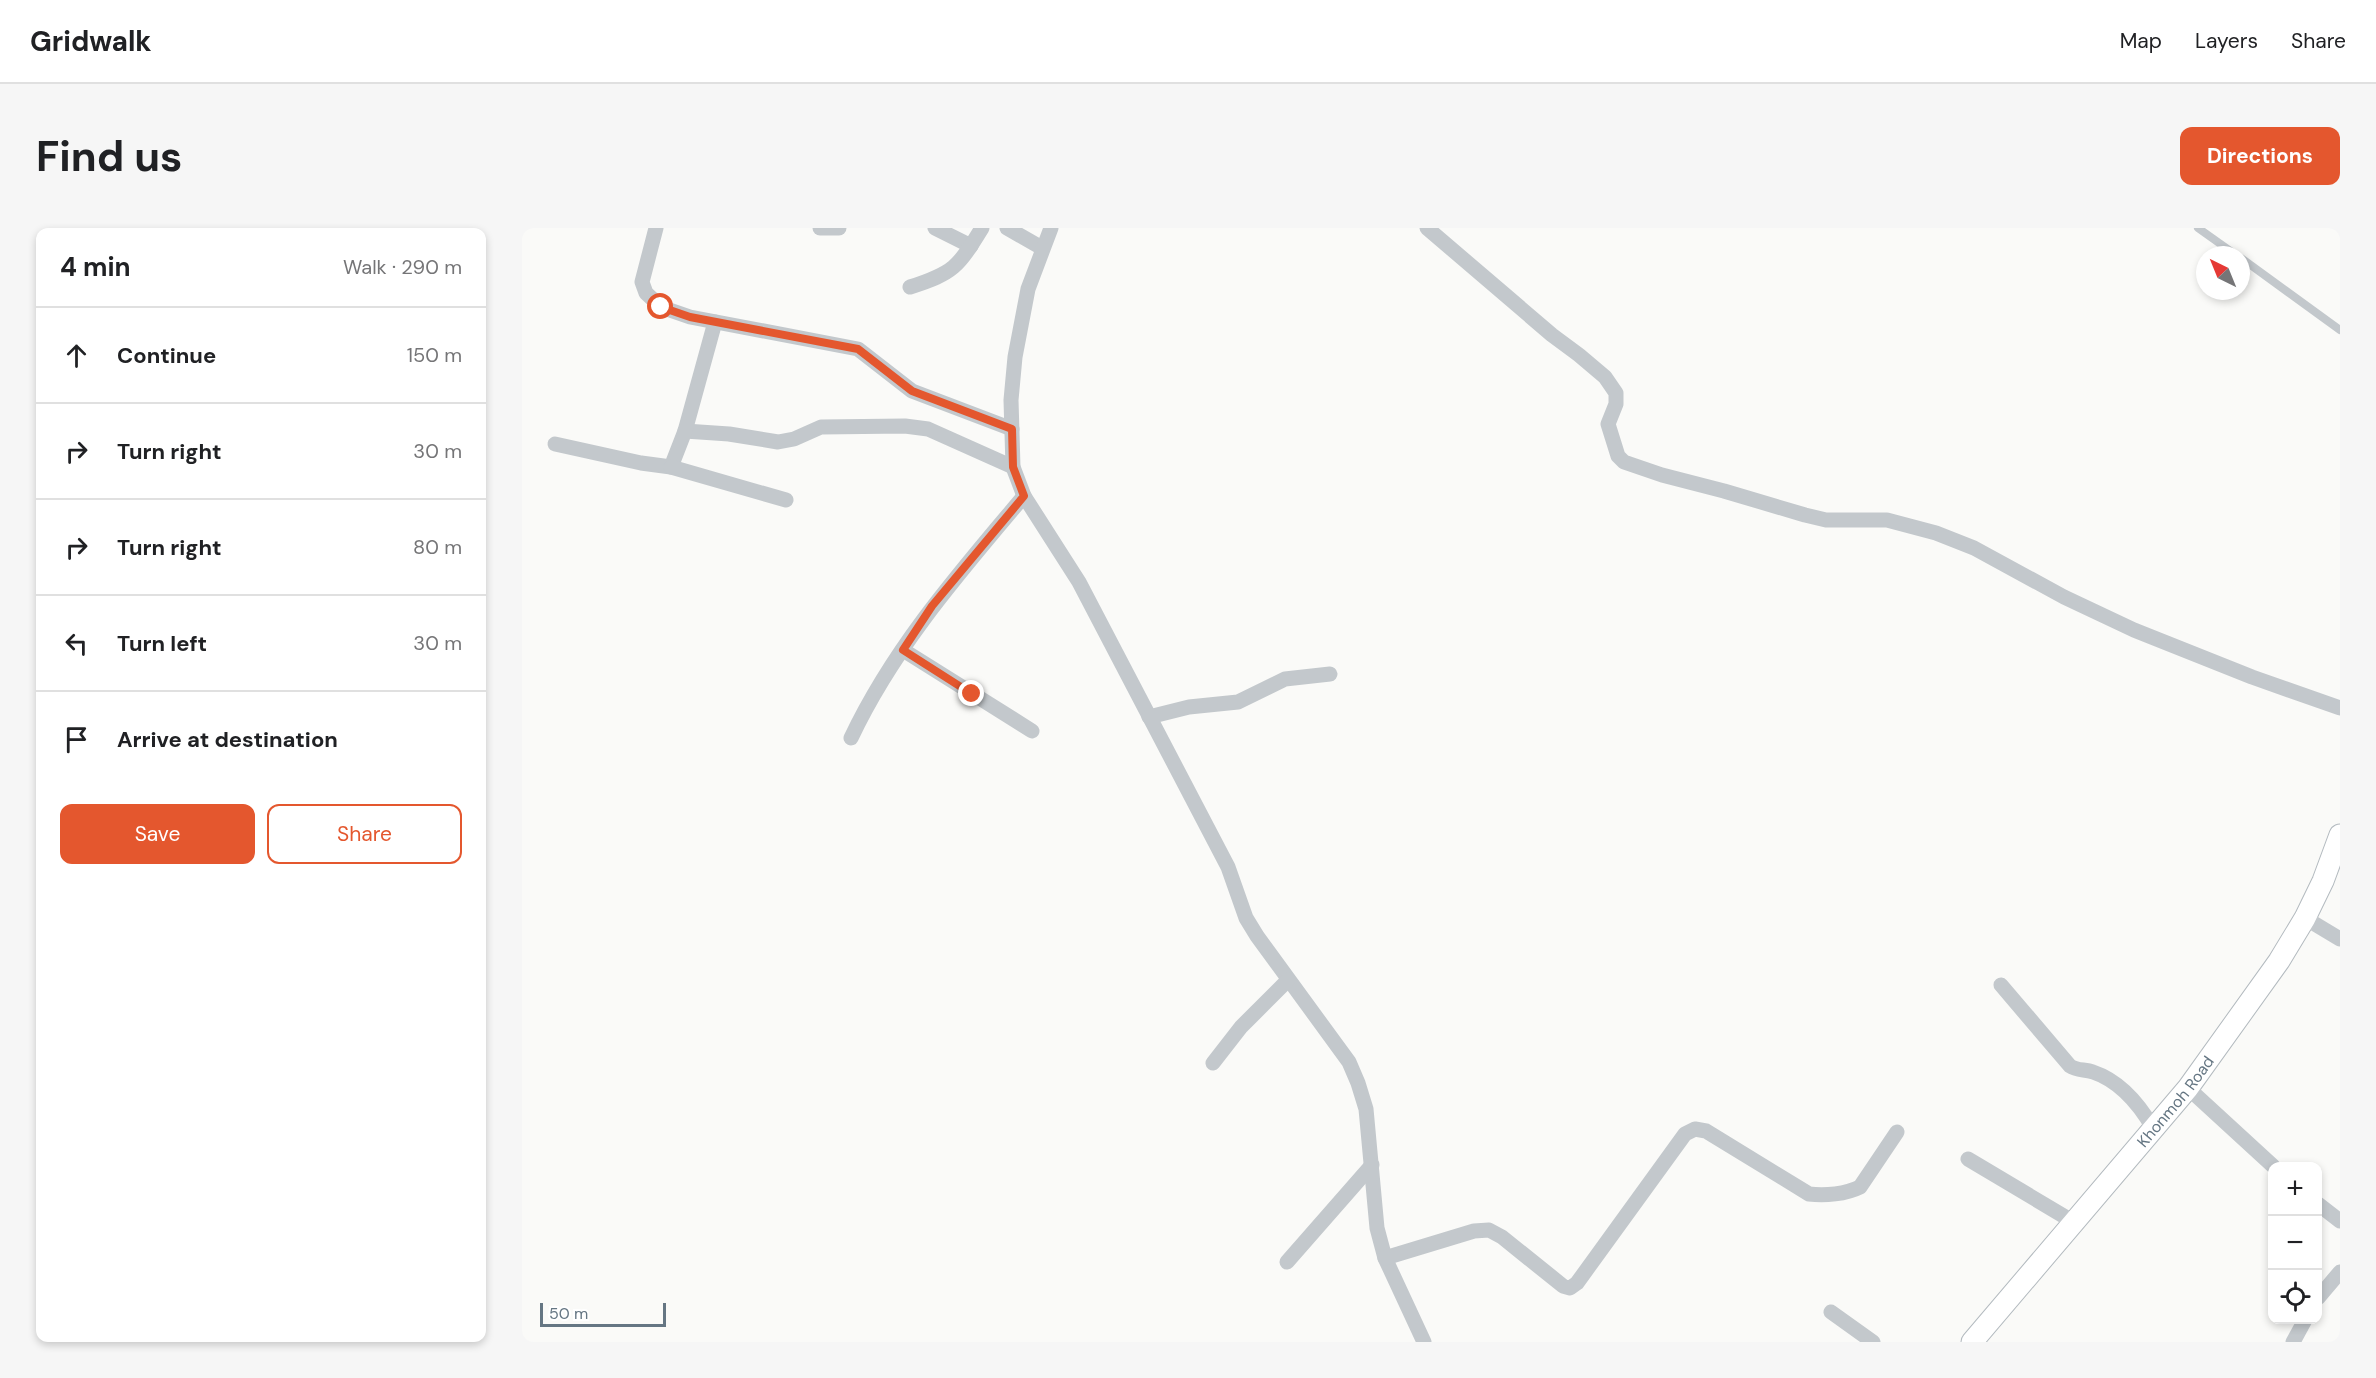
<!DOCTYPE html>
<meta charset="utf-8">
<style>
body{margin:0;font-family:"DM Sans",sans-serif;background:#f6f6f6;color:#202124}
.controls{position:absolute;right:18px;bottom:18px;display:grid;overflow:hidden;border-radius:12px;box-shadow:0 3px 9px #0003}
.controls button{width:54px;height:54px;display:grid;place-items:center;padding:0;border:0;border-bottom:2px solid #e0e0e0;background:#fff;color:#202124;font:30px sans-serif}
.compass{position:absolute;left:1674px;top:18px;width:54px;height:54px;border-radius:50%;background:#fff;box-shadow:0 3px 9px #0003;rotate:317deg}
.scale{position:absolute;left:18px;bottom:15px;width:126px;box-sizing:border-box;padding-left:6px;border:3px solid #657683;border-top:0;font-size:16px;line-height:21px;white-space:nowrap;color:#657683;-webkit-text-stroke:4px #fff;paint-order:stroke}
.stop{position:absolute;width:18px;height:18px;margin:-14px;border:4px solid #e4572e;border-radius:50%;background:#fff}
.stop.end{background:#e4572e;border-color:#fff;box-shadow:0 2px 6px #0008}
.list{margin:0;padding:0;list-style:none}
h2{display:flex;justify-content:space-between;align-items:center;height:78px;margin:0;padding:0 24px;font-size:26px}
h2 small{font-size:20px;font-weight:400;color:#757577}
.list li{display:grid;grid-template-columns:39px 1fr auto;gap:18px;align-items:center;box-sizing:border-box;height:96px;padding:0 24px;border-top:2px solid #e0e0e0}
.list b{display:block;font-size:22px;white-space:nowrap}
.list em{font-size:20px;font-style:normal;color:#757577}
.actions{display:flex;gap:12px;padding:18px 24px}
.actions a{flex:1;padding:14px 0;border:2px solid #e4572e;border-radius:12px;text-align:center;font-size:21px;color:#e4572e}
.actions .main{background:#e4572e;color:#fff}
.icon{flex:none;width:33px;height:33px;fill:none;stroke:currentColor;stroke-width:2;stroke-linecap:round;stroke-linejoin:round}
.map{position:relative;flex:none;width:1818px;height:1114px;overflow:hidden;border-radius:12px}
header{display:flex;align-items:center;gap:36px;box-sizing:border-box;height:84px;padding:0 30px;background:#fff;border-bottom:2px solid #e0e0e0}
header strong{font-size:28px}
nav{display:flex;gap:33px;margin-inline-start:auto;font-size:21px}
.intro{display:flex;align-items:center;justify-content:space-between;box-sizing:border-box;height:144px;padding:0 36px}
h1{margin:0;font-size:42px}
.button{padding:15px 27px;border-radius:12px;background:#e4572e;color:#fff;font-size:21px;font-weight:700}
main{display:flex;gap:36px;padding:0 36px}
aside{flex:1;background:#fff;border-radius:12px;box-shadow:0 3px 9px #0003}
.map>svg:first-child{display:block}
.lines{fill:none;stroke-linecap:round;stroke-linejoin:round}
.secondary-casing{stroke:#b3babf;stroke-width:23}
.lane{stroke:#c3c8cc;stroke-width:8}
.street{stroke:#c3c8cc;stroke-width:15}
.secondary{stroke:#fff;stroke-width:21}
.route{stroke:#e4572e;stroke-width:8}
.labels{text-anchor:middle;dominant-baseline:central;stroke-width:6;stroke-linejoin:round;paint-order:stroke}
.street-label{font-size:16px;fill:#657683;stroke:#fff}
</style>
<header>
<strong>Gridwalk</strong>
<nav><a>Map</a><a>Layers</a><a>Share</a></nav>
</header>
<div class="intro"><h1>Find us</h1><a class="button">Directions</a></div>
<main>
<aside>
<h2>4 min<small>Walk · 290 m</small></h2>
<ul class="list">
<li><svg class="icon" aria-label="ahead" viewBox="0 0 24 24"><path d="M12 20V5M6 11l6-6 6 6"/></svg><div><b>Continue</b></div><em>150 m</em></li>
<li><svg class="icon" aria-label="right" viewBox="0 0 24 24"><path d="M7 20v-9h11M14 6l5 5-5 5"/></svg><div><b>Turn right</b></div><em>30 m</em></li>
<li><svg class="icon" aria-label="right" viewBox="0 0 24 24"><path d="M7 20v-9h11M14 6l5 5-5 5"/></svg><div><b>Turn right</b></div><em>80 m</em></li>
<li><svg class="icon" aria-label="left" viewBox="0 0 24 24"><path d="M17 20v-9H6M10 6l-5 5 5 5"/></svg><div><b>Turn left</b></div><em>30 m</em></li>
<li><svg class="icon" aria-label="arrive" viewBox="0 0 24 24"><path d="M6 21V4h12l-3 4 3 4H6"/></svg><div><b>Arrive at destination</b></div></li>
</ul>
<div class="actions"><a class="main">Save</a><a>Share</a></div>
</aside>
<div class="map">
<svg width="1818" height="1114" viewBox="0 0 1818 1114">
<rect width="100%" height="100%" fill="#fafaf8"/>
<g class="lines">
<defs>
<g id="secondary">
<path id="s1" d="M1450,1114L1666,860L1757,733L1783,690L1801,653L1818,607"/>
</g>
</defs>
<use href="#secondary" class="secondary-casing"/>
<g class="lane">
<polyline points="1676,0 1714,27"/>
<polyline points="1719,30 1818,102"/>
</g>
<g class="street">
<polyline points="134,0 120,54 124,65 139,79 168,89 336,121 390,163 490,201"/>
<polyline points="298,0 317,0"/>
<polyline points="413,0 449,18"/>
<polyline points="485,0 520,20"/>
<polyline points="529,0 506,61 493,129 489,172 491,239 502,268 557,354 706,639 724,690 735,708 827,834 836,855 844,881 855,1000 863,1030 902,1114"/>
<polyline points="905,0 1030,107 1057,127 1083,149 1094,165 1094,176 1086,196 1096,228 1102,234 1140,247 1202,263 1283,287 1304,292 1365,292 1414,305 1452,320 1542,369 1612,402 1730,449 1818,480"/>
<path d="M388,59C432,45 436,39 460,0"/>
<polyline points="163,203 207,206 256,214 272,211 299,199 383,198 406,201 491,239"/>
<polyline points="33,216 119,235 149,239 163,203 193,94"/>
<polyline points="149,239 264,272"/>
<polyline points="381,422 510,503"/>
<polyline points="627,489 667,479 716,474 763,451 808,446"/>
<path d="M329,510C372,419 438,344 502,268"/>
<polyline points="1783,690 1818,711"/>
<path d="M1479,757L1548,838C1555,843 1563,841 1571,844C1598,853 1617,876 1631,900"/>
<polyline points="691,835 719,799 766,752"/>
<polyline points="1666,860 1751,938"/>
<polyline points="1446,931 1550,993"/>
<polyline points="1796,976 1818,993"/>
<path d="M863,1030L952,1003L967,1002L980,1009L1041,1058L1048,1060L1055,1055L1163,906L1173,901L1184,903L1287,966C1303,968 1324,966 1338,959L1375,904"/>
<polyline points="765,1034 850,937"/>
<polyline points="1796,1070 1818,1044"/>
<polyline points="1309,1084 1351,1114"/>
<polyline points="1771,1114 1783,1092"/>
</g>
<use href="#secondary" class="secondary"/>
</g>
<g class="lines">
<polyline class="route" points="139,79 168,89 336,121 390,163 490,201 491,239 502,268 410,378 381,422 450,466"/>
</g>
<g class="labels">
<g class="street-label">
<text stroke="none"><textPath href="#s1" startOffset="315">Khonmoh Road</textPath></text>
</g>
</g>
</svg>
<div class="controls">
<button>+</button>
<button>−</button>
<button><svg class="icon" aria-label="locate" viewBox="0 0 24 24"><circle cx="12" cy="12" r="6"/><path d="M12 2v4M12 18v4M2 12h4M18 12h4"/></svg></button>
</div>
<svg class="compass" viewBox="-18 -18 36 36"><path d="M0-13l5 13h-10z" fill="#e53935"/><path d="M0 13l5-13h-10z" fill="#757577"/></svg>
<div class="scale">50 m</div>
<div class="stop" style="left:139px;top:79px"></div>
<div class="stop end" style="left:450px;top:466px"></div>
</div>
</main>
